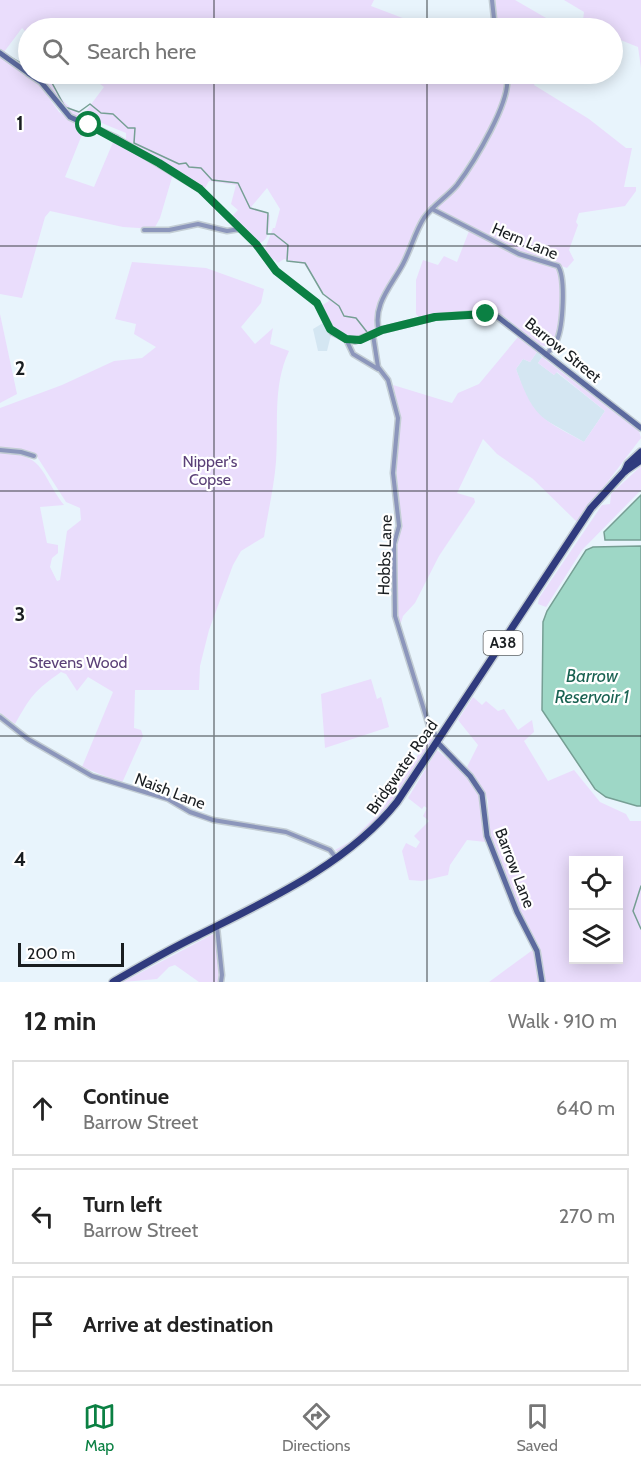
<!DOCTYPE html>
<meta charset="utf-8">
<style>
body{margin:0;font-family:Cabin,sans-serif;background:#f2f2f2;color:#222}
.controls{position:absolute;right:18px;bottom:18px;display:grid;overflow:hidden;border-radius:0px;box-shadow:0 3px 15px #0003}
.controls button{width:54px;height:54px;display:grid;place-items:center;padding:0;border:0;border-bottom:2px solid #e0e0e0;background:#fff;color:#222;font:30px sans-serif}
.scale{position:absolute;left:18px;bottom:15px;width:106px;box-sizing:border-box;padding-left:6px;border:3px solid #191d20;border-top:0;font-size:16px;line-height:21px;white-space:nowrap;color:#191d20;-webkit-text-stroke:4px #fff;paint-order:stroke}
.stop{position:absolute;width:18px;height:18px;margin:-14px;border:4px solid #0b8043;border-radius:50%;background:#fff}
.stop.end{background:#0b8043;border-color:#fff;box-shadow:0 2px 6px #0008}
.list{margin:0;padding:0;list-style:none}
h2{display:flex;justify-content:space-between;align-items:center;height:78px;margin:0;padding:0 24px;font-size:26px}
h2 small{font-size:20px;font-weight:400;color:#767676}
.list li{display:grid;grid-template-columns:39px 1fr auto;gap:18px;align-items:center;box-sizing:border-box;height:96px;margin:0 12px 12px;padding:0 12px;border:2px solid #e0e0e0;border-radius:0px}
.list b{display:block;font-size:22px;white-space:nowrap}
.list p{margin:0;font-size:20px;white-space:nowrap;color:#767676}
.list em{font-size:20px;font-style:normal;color:#767676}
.icon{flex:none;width:33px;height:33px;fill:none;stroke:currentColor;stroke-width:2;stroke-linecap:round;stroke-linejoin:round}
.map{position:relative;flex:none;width:641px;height:982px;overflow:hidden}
.search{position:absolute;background:#fff;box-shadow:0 3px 15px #0003;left:18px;right:18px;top:18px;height:66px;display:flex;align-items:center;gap:15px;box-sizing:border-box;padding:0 21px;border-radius:33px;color:#767676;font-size:22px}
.sheet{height:402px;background:#fff}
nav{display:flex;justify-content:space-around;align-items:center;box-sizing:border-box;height:84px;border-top:2px solid #e0e0e0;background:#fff;font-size:16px;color:#767676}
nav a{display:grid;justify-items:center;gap:3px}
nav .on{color:#0b8043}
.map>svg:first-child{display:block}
.built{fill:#d4e6f2}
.green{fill:#eaddfc;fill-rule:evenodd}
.water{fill:#9ed7c6;stroke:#769f94;stroke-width:1.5}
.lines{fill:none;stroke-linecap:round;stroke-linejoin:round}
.stream{stroke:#769f94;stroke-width:1.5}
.minor-casing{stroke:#c3cdd4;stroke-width:7}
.secondary-casing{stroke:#c3cdd4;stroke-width:8}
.trunk-casing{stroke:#c3cdd4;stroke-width:10}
.minor{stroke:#8c96bb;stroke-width:4}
.secondary{stroke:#5c6a9e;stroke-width:5}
.trunk{stroke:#303b7e;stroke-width:7}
.route{stroke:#0b8043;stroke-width:8}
.grid{fill:none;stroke:#191d20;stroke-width:1.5;stroke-opacity:0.55}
.labels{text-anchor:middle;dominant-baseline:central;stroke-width:4.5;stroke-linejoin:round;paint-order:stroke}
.shield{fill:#fff;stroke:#5e6163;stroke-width:1.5}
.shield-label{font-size:15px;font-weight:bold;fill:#191d20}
.street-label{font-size:16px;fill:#191d20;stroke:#fff}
.park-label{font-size:16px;fill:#5b4178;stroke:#fff}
.water-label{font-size:18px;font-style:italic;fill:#1a6252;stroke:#fff}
.grid-label{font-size:20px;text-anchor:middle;font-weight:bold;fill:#191d20;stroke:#fff;stroke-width:4.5;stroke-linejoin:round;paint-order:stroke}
</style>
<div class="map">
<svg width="641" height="982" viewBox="0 0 641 982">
<rect width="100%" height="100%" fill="#e8f4fc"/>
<g class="built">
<polygon points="323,323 331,335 327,351 318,351 313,329"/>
<polygon points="537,352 542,357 538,363 554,375 556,372 605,411 584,442 540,417 527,401 516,369 523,359 530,362"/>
</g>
<g class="green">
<polygon points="0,0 374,0 371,6 429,28 28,28 28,34 22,28 4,52 0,49"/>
<polygon points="493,0 515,0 560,26 496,28"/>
<polygon points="564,0 641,0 641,68 638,47 613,37 612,28 585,26 582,28 584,12"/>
<polygon points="0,56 39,84 59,112 85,127 65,177 94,187 114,140 173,174 160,218 154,229 123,227 50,211 45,217 22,298 0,294"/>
<path d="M32,74H46L50,77L55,74L64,75L52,82C60,100 70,110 88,119L87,121L72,115Z"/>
<path d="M87,74H504L507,86L488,132L451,189L418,224L407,253L381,299L375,331C336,348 340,332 321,306L329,301L304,264L284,259L278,263L274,259L271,263L264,252L273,228H275L280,209L267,188L251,207L270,215C269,225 271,238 260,243L231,217L238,210L231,204L236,185L209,181L204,190L126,141V133L87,117L86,111L104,87Z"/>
<path d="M508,74H539L534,85L589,119L626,148H632L624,187H636V191L625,206L579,213L576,222L578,225L569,250L574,260L567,268L507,247L437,209C464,180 508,115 512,75Z"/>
<path d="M469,231L518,255L557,268L560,275C559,295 564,332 549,346C531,349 519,325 503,317C480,305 444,311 420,319L416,314V280L423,260L438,265L444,256L457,262Z"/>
<path d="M132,262L206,268L264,289L261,303L241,327L255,344L273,328L270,344L289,351C272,387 279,425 276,462C274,487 268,512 264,537L241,551L233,565L209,630L200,666L199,690H135L134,728L141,730L143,736L122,783L82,767L113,692L88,677L77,691L66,674L61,672C34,691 31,696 15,724L0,713V451C47,457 38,470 64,505L40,507L47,543L58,545V553L52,558L50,567L57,581L60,580L67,531L81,520L80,508L66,502L36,455L0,449V408L62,385L114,361L142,358L156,347L134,334L136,324L115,319Z"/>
<polygon points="0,314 17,394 0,403"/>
<path d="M518,337L537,352L530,362L523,359L516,369C534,418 539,417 584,442L605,411L557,372L554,375L538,363L542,357L639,431L641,438L577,522L533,479L497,454L483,439L457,493L474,498L475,502L439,556L415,603L403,616L400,626L397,613L396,549L401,523L396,468L401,418L393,385L452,403L458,393L479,384Z"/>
<polygon points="641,466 641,490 582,550 546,607 538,604 539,598 602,505 610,504 611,494"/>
<polygon points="371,679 377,699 381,697 389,727 325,748 321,694"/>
<path d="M473,697L482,705L486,701L498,711L504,709L518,730L532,720L534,732L524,741L548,781L574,770L600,802L626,814L630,821H641V982H545L540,948L522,915L489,833L488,801L485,792L467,767L478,745L458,720ZM574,860H618V960H574Z"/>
<path d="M432,734L434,740C406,781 381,824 338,852L335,850L351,841L381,811Z"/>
<polygon points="437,750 470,778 482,798 486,842 467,840 450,865 448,875 422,881 409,880 402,851 406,843 416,848 420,842 414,836 429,821 423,816 427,808 424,806 422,809 408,798"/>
<polygon points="213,934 216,936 220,971 219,982 199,982 175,965 169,967 157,979 123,982"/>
<polygon points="534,949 539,982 489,982"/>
</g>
<g class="water">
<polygon points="641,495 641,540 605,540 604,532"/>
<polygon points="641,546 641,806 637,806 606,797 595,789 542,710 543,622 547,611 586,550 593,547"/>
</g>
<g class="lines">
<g class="stream">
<polyline points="10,57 19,62 28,63"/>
<polyline points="43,74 51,81 65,107 79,112 90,104 101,113 113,114 128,128 135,128 134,143 179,164 186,163 189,167 201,168 212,180 238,183 250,208 268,213 267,234 274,234 288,245 287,261 305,263 323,294 339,306 344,316 356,318 367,332"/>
<polyline points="641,886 633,911 641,929"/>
</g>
<defs>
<g id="minor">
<polyline points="492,0 495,28"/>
<path d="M432,209L519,254L558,266C566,278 563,326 557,340C555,346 550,350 546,355"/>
<polyline points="144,230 169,230 198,224 227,231 240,229"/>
<path d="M379,331C372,305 392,285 403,264C411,249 415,232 424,218C433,205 447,197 457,185C472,165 515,97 506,74"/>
<polyline points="373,335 378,367 388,380 398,418 393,473 399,526 394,544 395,616 429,726 438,738"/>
<polyline points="346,339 353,354 378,369"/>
<polyline points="0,450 21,452 34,456"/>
<polyline points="0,717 28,739 92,776 168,799 190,812 213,820 286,832 330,850 336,858"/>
<polyline points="217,927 222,975 221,982"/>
</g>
<g id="secondary">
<polyline points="0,53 28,73"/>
<polyline points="29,74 41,82 70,117 116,138 200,189 256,244 276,271 317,303 332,332 346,339 355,341 382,330 435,317 472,314 498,317 641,428"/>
<polyline points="437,742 470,776 482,794 487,836 517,912 537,951 542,982"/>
</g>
<g id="trunk">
<polyline points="625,471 628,464 641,452"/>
<path d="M113,982C141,966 168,950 197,936C266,901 348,864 397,802L591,508L625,471L641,460"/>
</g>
</defs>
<use href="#minor" class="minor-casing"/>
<use href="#secondary" class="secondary-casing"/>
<use href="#trunk" class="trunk-casing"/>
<use href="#minor" class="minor"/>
<use href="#secondary" class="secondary"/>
<use href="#trunk" class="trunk"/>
</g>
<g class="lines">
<polyline class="route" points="89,125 159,163 200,189 256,244 276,271 317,303 330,329 346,339 360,340 382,330 435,317 486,314"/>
</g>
<path class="grid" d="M214,0V28M427,0V28M214,74V982M427,74V982M0,246H641M0,491H641M0,736H641"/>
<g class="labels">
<rect class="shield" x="483.5" y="631" width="39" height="24" rx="4.5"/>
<g class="shield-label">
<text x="503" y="643">A38</text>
</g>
<g class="street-label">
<text transform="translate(525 241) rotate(23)">Hern Lane</text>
<text transform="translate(563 350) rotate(39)">Barrow Street</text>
<text transform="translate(385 555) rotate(-88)">Hobbs Lane</text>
<text transform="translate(402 767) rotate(-55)">Bridgwater Road</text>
<text transform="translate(170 791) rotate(21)">Naish Lane</text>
<text transform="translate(515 868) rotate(69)">Barrow Lane</text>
</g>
<g class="park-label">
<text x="210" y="461">Nipper's<tspan x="210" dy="18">Copse</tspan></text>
<text x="78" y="662">Stevens Wood</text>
</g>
<g class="water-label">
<text x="592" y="676">Barrow<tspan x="592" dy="21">Reservoir 1</tspan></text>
</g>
</g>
<g class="grid-label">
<text x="20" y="130">1</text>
<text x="20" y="375">2</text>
<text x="20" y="621">3</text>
<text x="20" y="866">4</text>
</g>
</svg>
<div class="controls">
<button><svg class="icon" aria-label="locate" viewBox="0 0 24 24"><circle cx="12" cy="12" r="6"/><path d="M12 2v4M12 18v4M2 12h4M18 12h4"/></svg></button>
<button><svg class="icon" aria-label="layers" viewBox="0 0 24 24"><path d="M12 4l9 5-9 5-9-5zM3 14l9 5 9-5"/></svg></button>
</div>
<div class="scale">200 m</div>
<div class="stop" style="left:89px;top:125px"></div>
<div class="stop end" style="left:486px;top:314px"></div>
<div class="search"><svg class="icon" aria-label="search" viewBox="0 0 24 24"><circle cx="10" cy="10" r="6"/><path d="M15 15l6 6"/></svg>Search here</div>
</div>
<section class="sheet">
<h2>12 min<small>Walk · 910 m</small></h2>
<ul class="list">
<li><svg class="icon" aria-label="ahead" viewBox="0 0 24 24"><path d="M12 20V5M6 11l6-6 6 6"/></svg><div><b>Continue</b><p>Barrow Street</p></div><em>640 m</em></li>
<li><svg class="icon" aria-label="left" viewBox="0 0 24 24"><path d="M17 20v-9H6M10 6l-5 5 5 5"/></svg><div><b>Turn left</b><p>Barrow Street</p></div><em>270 m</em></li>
<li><svg class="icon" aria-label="arrive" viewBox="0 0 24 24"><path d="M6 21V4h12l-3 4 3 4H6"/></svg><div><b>Arrive at destination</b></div></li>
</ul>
</section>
<nav>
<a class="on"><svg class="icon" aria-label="map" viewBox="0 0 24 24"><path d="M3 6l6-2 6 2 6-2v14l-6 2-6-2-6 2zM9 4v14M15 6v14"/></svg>Map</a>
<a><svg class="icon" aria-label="directions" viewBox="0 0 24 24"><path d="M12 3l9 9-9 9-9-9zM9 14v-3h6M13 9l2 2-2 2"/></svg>Directions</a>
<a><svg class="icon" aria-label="saved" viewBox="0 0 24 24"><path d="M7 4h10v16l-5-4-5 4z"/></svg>Saved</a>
</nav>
